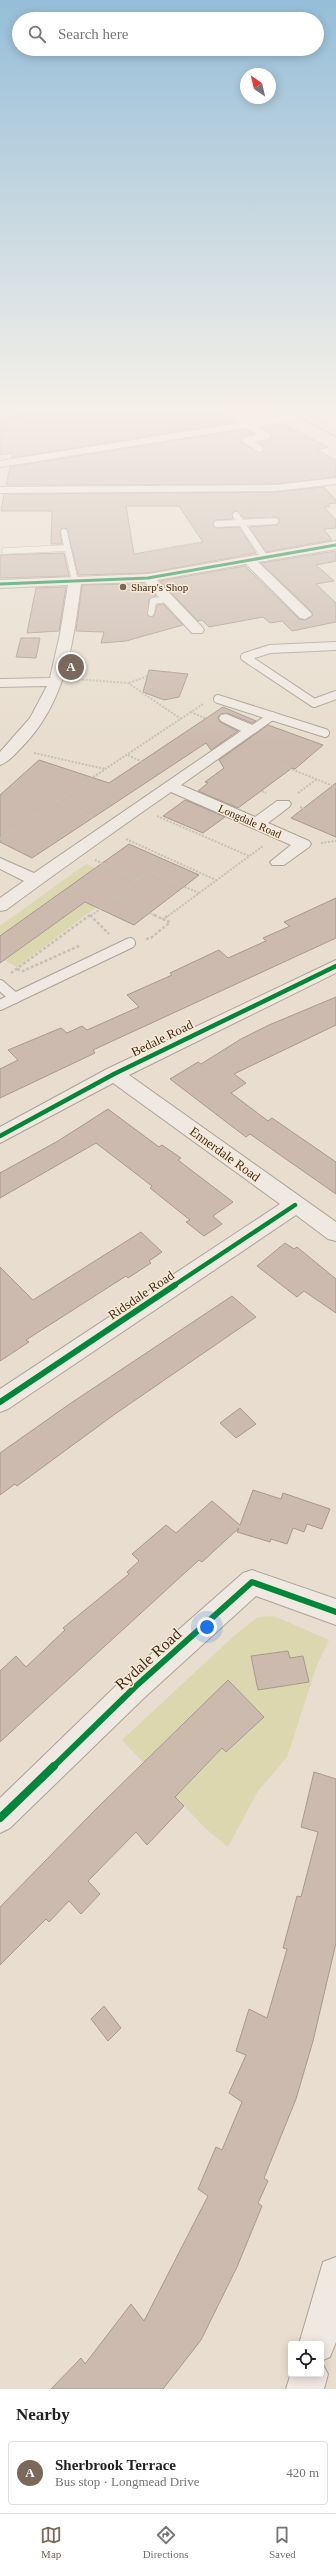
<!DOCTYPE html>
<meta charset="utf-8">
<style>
body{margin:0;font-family:Georgia,serif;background:#f6f6f6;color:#202124}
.controls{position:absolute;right:12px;bottom:12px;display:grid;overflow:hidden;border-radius:4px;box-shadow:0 2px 10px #0003}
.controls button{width:36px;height:36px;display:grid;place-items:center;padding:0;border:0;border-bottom:1px solid #e0e0e0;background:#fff;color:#202124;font:20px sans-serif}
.compass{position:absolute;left:240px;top:68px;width:36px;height:36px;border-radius:50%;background:#fff;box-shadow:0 2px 10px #0003;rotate:326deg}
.you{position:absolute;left:207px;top:1627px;width:14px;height:14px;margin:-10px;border:3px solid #fff;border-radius:50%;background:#1a73e8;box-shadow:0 0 0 6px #1a73e833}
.badge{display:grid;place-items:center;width:26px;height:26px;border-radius:50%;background:#7a685b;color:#fff;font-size:13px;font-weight:700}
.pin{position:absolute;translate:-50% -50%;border:2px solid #fff;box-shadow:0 1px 4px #0006}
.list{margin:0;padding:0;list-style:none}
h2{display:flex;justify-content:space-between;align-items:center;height:52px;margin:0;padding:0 16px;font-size:17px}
h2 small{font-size:13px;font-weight:400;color:#757577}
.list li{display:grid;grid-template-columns:26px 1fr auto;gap:12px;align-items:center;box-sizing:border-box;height:64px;margin:0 8px 8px;padding:0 8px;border:1px solid #e0e0e0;border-radius:4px}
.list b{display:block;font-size:15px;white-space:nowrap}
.list p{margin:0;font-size:13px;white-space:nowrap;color:#757577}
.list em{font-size:13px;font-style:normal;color:#757577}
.icon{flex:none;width:22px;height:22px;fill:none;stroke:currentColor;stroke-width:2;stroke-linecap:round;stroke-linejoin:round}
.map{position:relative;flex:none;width:336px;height:2389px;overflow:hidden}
.search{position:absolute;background:#fff;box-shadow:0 2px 10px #0003;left:12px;right:12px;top:12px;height:44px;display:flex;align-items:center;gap:10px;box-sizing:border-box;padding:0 14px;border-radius:22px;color:#757577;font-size:15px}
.sheet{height:124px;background:#fff}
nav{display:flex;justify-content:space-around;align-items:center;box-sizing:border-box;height:56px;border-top:1px solid #e0e0e0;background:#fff;font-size:11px;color:#757577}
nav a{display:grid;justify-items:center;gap:2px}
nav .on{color:#7a685b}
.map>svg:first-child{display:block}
.green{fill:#dcd7af}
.building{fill:#ccbaae;stroke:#a9988d;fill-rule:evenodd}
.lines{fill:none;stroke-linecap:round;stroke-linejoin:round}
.service-far2-casing{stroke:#ada296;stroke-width:7}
.service-far1-casing{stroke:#ada296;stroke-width:10}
.service-casing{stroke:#ada296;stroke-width:12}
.minor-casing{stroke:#ada296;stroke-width:2}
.trunk-casing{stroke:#93887e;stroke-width:2}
.path-far2{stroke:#c8bfb6;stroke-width:1.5;stroke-dasharray:1.5 1;stroke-linecap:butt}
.path-far1{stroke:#c8bfb6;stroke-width:2;stroke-dasharray:2 1.5;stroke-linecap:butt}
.path{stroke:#c8bfb6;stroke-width:2.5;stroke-dasharray:3 2;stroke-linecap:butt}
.service-far2{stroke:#efe9e1;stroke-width:6}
.service-far1{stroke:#efe9e1;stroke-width:8}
.service{stroke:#efe9e1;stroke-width:10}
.minor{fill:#efe9e1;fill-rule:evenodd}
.trunk{fill:#e1d6c8;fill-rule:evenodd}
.cycleway-far3-casing{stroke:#f9ead4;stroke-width:4.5}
.cycleway-far2-casing{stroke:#f9ead4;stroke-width:7}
.cycleway-far1-casing{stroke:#f9ead4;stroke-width:8}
.cycleway-casing{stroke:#f9ead4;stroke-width:10}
.cycleway-far3{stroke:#00873e;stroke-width:3}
.cycleway-far2{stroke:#00873e;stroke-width:4.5}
.cycleway-far1{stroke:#00873e;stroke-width:6}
.cycleway{stroke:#00873e;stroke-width:8}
.poi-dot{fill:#7a685b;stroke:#f9ead4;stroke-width:1.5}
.labels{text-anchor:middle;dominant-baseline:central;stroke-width:3;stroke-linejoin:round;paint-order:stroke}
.far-poi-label{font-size:11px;fill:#3e291d;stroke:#f9ead4;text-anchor:start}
.far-street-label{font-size:11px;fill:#3e291d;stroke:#f9ead4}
.street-label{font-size:13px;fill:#3e291d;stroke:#f9ead4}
.near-street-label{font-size:16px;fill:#3e291d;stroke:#f9ead4}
</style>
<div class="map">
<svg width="336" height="2389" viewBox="0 0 336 2389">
<rect width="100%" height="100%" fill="#e8ddce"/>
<g class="green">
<polygon points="86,864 128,883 17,967 0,958 0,926"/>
<polygon points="274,1616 329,1640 317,1665 287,1757 258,1791 228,1847 206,1829 122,1740 236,1634 258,1617"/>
</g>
<g class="building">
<polygon points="63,409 205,409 209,412 216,410 234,422 12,458 12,453 0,455 0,420"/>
<polygon points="284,424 328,447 317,450 336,460 336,477 275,484 6,485 10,467 245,429 254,434 244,436 242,443 262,453 264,447 258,442 270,440 271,436 261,428"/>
<path d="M324,487L336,500V503L328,504L330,507H324L336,520V528L324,529L332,540L266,552L249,527L276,525L279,523V518H244L235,511L232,513L233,519L215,520L213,526L217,528L239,527L256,553L148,573L78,575L67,529L63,528L60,530L62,544H51L52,511H1L4,494L275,492ZM126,506H179L203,542L134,554Z"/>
<polygon points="336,551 336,561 316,565 334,581 316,584 336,603 336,622 292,631 282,621 270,623 263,617 209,627 202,620 198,621 160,581 245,566 299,619 306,620 313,615 311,611 261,563"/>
<polygon points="64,553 69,576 0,578 0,555"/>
<polygon points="144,584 156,596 149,600 148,616 154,616 157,605 163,604 183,625 126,641 101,643 104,632 76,631 82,585"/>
<polygon points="66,587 59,631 27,633 36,588"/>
<polygon points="21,638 40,638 36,658 16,657"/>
<polygon points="149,670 188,674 179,697 164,700 143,692"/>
<polygon points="223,707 256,721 252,723 227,713 221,714 218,717 220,722 238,731 211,750 206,743 32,858 0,842 0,795 39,760 109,783"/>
<polygon points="268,725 323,745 295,769 292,768 238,808 198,791 208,783 205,782 224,768 219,760"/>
<polygon points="336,783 336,837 291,818"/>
<polygon points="185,800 225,817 203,833 163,816"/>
<polygon points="129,844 199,875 134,925 85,902 0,963 0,936"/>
<polygon points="336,898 336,938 93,1050 95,1053 0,1098 0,1069 18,1060 8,1050 61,1028 67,1033 82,1026 87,1030 139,1007 127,995 172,975 170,973 219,950 228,958 266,941 263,938 290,926 284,922"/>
<polygon points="336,997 336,1025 234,1074 246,1083 231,1093 268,1121 272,1118 336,1162 336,1194 250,1134 246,1137 170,1079 198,1062 201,1064 241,1039 269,1025"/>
<polygon points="108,1109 159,1147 162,1145 181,1158 178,1160 233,1202 213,1216 222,1224 204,1236 186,1222 190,1220 150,1188 152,1186 96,1143 0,1198 0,1173 58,1141"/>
<polygon points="141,1232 162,1252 149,1261 151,1263 128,1278 126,1276 26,1340 29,1342 0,1361 0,1267 33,1300"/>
<polygon points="285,1243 294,1249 297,1247 336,1279 336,1313 304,1291 297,1297 257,1266"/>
<polygon points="232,1296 256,1317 115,1414 17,1486 15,1484 0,1495 0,1453 71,1403"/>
<polygon points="240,1408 256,1424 236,1438 220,1423"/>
<polygon points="253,1490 281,1499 283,1493 330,1509 322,1529 307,1524 304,1532 293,1528 287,1544 271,1539 270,1542 237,1532 239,1528 202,1562 199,1560 0,1742 0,1671 16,1656 26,1667 65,1630 63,1628 129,1574 127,1572 139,1561 132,1554 166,1525 176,1533 212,1501 240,1525"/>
<polygon points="288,1651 290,1658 303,1656 309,1682 258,1690 251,1656"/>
<polygon points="228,1680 264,1717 226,1752 222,1748 175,1797 184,1806 147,1845 136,1832 88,1881 100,1894 81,1914 69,1901 49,1922 46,1919 0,1965 0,1907 97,1808"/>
<polygon points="314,1772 336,1779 336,1943 313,2041 296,2099 264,2178 268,2181 258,2203 262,2206 237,2267 201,2340 163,2389 51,2389 81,2358 85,2364 131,2304 144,2321 208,2196 198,2189 216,2147 222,2150 242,2102 229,2093 246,2055 236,2051 249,2009 267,2018 287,1949 283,1948 297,1896 301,1897 318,1832 301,1827"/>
<polygon points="104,2006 121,2028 108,2041 91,2019"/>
</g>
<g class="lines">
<defs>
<g id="service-far2">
<polyline points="319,409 336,417"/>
<polyline points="298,414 319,409"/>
<polyline points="249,426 267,436 246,440 260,449"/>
<polyline points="325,427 336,424"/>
<polyline points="236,515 265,558"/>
<polyline points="217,524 275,521"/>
<polyline points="64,532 75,581"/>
<polyline points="5,551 67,548"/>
<polyline points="151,613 153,601 167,599"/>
</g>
<g id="service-far1">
<polyline points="336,646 270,649 245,657 314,703 336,695"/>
<polyline points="218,699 325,733"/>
<polyline points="252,730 272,716"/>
</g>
<g id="service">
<polyline points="0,985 15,998"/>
<polyline points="0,1005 130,943"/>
</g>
<g id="minor">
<polygon points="19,409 39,409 34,412 0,418 0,412"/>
<polygon points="303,413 308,416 307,418 0,467 0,461"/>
<polygon points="336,478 336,484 275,491 0,493 0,487 275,485"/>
<path d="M336,541V549L258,562L310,612L312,615L305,619L300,618L246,564L157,580L202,627L204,630L202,633H192L145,582L81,584C73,644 66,703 21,748C15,754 9,762 0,765V752L30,718L47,686L0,687V679L50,678L60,634L68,585L0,588V580L148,574Z"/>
<path d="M226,714L257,727L259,730L181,785L255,817L277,801H289L291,804L289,807L268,823L309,841L311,844L309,847L284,865H272L270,862L291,845L171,792C115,831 60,870 6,910L0,911V898L24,881L0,869V858L34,873L241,731L221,721L219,718L221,715Z"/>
<polygon points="336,960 336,973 129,1075 336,1222 336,1241 328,1239 296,1215 8,1409 0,1412 0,1389 280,1204 113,1083 0,1143 0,1127 107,1069"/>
<polygon points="252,1570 336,1599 336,1625 256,1596 145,1697 10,1828 0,1833 0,1798 125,1677 243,1573"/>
<polygon points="336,2257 336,2342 330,2357 321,2361 328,2374 324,2389 286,2389 291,2373 321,2374 321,2344 299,2344 323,2262"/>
</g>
<polygon id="trunk" points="283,409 295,409 336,429 336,436"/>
</defs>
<use href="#service-far2" class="service-far2-casing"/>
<use href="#service-far1" class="service-far1-casing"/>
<use href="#service" class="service-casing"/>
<use href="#minor" class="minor-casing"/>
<use href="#trunk" class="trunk-casing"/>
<g class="path-far2">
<polyline points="217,540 223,549"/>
<polyline points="144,552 212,540"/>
</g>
<g class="path-far1">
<polyline points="75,679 128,683 181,719"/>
<polyline points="129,683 158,672"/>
<polyline points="203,704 191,712 209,720"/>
<polyline points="34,753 105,769"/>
<polyline points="128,755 161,771"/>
<polyline points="276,763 336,787"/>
<polyline points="246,784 266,793"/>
<polyline points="298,793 317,779"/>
<polyline points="57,801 93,818"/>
<polyline points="300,807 316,813"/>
<polyline points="157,816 249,856"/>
<polyline points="0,839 191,712"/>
<polyline points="126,839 216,880"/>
<polyline points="321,843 336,841"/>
<polyline points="138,879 149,871 199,893"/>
<polyline points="115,896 156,916"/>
<polyline points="91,916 138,879 95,860"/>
<polyline points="168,916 263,846"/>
</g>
<g class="path">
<polyline points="90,915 109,934"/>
<polyline points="154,915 163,919"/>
<polyline points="146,939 151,938 170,922 163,919 169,915"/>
<polyline points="17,969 23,971 81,945"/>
<polyline points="11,973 90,915"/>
</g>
<use href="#service-far2" class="service-far2"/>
<use href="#service-far1" class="service-far1"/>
<use href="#service" class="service"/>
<use href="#minor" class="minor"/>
<use href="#trunk" class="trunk"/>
<defs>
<polyline id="cycleway-far3" points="0,584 148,578 336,545"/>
<g id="cycleway-far2">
<polyline points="0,1136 114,1074 336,966"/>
<polyline points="173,1286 295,1205"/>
</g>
<g id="cycleway-far1">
<polyline points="0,1402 175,1285"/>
<polyline points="53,1767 135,1687 252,1582 336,1612"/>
</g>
<polyline id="cycleway" points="0,1818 54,1766"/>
</defs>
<use href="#cycleway-far3" class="cycleway-far3-casing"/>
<use href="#cycleway-far2" class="cycleway-far2-casing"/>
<use href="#cycleway-far1" class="cycleway-far1-casing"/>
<use href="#cycleway" class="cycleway-casing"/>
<use href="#cycleway-far3" class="cycleway-far3"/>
<use href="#cycleway-far2" class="cycleway-far2"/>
<use href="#cycleway-far1" class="cycleway-far1"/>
<use href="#cycleway" class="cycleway"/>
</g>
<linearGradient id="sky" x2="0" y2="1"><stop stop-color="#95bed8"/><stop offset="0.55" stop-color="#f5f0e9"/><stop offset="1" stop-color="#f5f0e9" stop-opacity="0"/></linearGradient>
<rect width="336" height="743" fill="url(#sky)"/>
<circle class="poi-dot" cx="123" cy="587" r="4"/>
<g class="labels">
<g class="far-poi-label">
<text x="131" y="587">Sharp's Shop</text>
</g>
<g class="far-street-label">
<text transform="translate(250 821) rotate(24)">Longdale Road</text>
</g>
<g class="street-label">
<text transform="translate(162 1038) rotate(-26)">Bedale Road</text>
<text transform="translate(225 1154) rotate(36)">Ennerdale Road</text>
<text transform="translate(141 1295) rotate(-34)">Ridsdale Road</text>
</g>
<g class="near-street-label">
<text transform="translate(148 1659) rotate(-42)">Rydale Road</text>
</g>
</g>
</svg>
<div class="controls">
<button><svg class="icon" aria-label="locate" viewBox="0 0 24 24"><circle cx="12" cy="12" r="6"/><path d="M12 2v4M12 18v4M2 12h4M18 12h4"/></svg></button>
</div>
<svg class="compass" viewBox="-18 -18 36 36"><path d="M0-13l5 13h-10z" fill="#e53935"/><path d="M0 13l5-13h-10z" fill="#757577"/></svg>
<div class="you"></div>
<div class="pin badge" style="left:71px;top:667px">A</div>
<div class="search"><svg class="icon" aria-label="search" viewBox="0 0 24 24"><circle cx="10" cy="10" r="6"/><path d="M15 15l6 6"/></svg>Search here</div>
</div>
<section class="sheet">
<h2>Nearby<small></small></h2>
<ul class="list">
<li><span class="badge">A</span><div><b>Sherbrook Terrace</b><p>Bus stop · Longmead Drive</p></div><em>420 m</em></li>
</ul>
</section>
<nav>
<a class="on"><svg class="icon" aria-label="map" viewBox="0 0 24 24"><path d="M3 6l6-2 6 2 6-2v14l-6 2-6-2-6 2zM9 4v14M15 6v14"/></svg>Map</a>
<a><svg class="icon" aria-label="directions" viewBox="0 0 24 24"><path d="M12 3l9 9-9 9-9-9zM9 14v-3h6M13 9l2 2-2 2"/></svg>Directions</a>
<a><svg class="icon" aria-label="saved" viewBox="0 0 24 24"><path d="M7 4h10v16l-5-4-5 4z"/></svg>Saved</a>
</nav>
